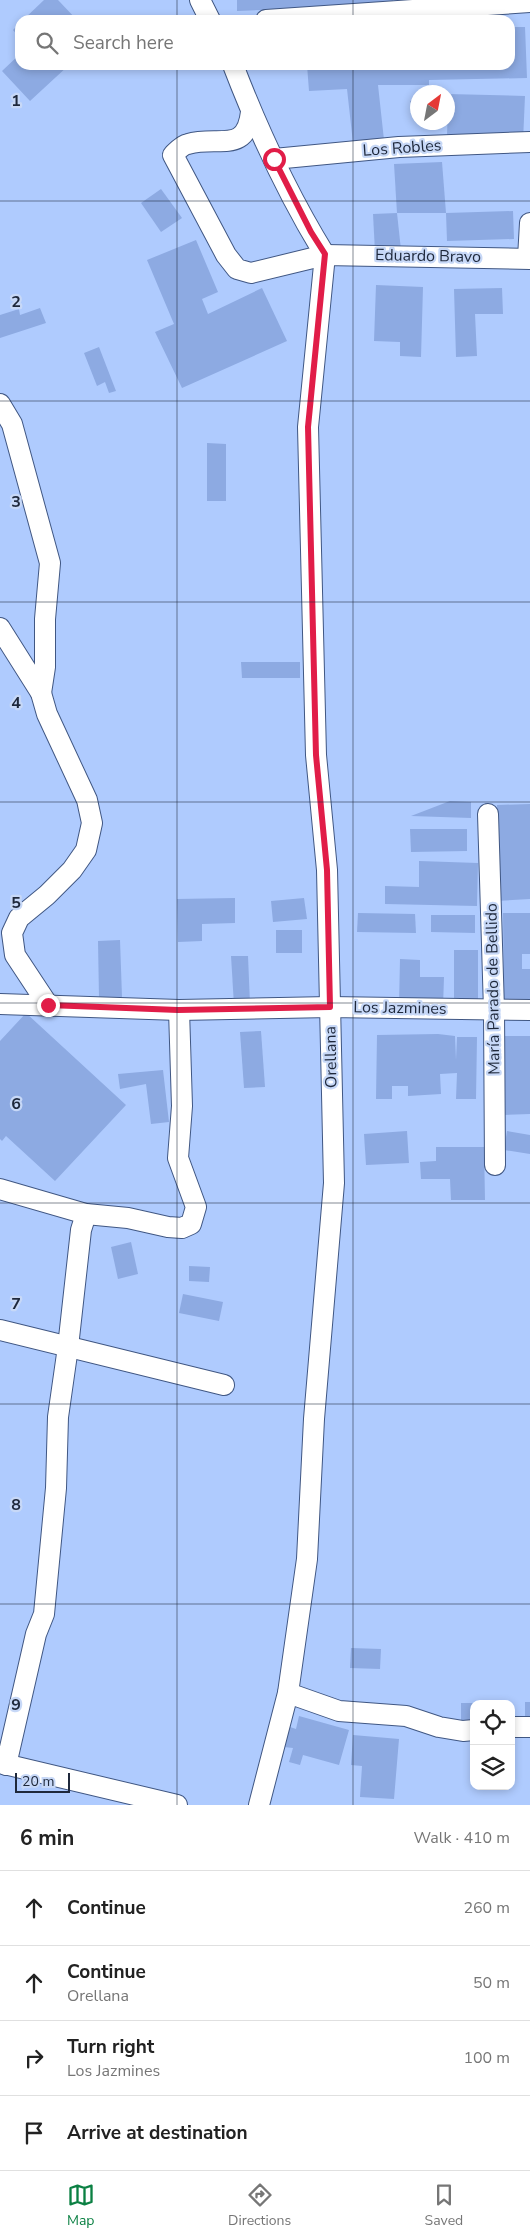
<!DOCTYPE html>
<meta charset="utf-8">
<style>
body{margin:0;font-family:"Nunito Sans",sans-serif;background:#f6f6f6;color:#222}
.controls{position:absolute;right:15px;bottom:15px;display:grid;overflow:hidden;border-radius:10px;box-shadow:0 2px 8px #0003}
.controls button{width:45px;height:45px;display:grid;place-items:center;padding:0;border:0;border-bottom:1px solid #e0e0e0;background:#fff;color:#222;font:25px sans-serif}
.compass{position:absolute;left:410px;top:85px;width:45px;height:45px;border-radius:50%;background:#fff;box-shadow:0 2px 8px #0003;rotate:32deg}
.scale{position:absolute;left:15px;bottom:12px;width:55px;box-sizing:border-box;padding-left:5px;border:2px solid #1e283b;border-top:0;font-size:14px;line-height:18px;white-space:nowrap;color:#1e283b;-webkit-text-stroke:4px #c7d8f7;paint-order:stroke}
.stop{position:absolute;width:15px;height:15px;margin:-11px;border:4px solid #e11d48;border-radius:50%;background:#fff}
.stop.end{background:#e11d48;border-color:#fff;box-shadow:0 1px 5px #0008}
.list{margin:0;padding:0;list-style:none}
h2{display:flex;justify-content:space-between;align-items:center;height:65px;margin:0;padding:0 20px;font-size:21px}
h2 small{font-size:16px;font-weight:400;color:#767676}
.list li{display:grid;grid-template-columns:32px 1fr auto;gap:15px;align-items:center;box-sizing:border-box;height:75px;padding:0 20px;border-top:1px solid #e0e0e0}
.list b{display:block;font-size:19px;white-space:nowrap}
.list p{margin:0;font-size:16px;white-space:nowrap;color:#767676}
.list em{font-size:16px;font-style:normal;color:#767676}
.icon{flex:none;width:28px;height:28px;fill:none;stroke:currentColor;stroke-width:2;stroke-linecap:round;stroke-linejoin:round}
.map{position:relative;flex:none;width:530px;height:1805px;overflow:hidden}
.search{position:absolute;background:#fff;box-shadow:0 2px 8px #0003;left:15px;right:15px;top:15px;height:55px;display:flex;align-items:center;gap:12px;box-sizing:border-box;padding:0 18px;border-radius:15px;color:#767676;font-size:19px}
.sheet{height:365px;background:#fff}
nav{display:flex;justify-content:space-around;align-items:center;box-sizing:border-box;height:70px;border-top:1px solid #e0e0e0;background:#fff;font-size:14px;color:#767676}
nav a{display:grid;justify-items:center;gap:2px}
nav .on{color:#0b8043}
.map>svg:first-child{display:block}
.building{fill:#8daae2}
.lines{fill:none;stroke-linecap:round;stroke-linejoin:round}
.minor-casing{stroke:#405783;stroke-width:22}
.minor{stroke:#fff;stroke-width:20}
.route{stroke:#e11d48;stroke-width:6}
.grid{fill:none;stroke:#1e283b;stroke-width:1;stroke-opacity:0.55}
.labels{text-anchor:middle;dominant-baseline:central;stroke-width:4.5;stroke-linejoin:round;paint-order:stroke}
.street-label{font-size:16px;fill:#1e283b;stroke:#c7d8f7}
.grid-label{font-size:16px;text-anchor:middle;font-weight:bold;fill:#1e283b;stroke:#c7d8f7;stroke-width:4.5;stroke-linejoin:round;paint-order:stroke}
</style>
<div class="map">
<svg width="530" height="1805" viewBox="0 0 530 1805">
<rect width="100%" height="100%" fill="#afcbfe"/>
<g class="building">
<polygon points="44,0 58,0 77,20 23,20"/>
<polygon points="237,0 393,0 393,5 237,11"/>
<polygon points="20,23 20,38 13,30"/>
<polygon points="510,27 525,27 527,78 429,80 429,85 378,85 384,140 353,143 347,89 309,91 307,65 510,65"/>
<polygon points="20,54 20,65 69,65 30,101 2,71"/>
<polygon points="448,94 525,96 523,141 447,139"/>
<polygon points="418,99 418,115 413,116 410,101"/>
<polygon points="442,162 446,213 397,213 394,164"/>
<polygon points="161,189 182,218 161,232 141,203"/>
<polygon points="513,211 514,239 447,241 446,213"/>
<polygon points="397,213 401,250 375,252 373,214"/>
<polygon points="196,240 218,292 202,299 208,314 262,288 287,341 182,388 155,332 174,324 147,260"/>
<polygon points="376,285 423,287 421,357 400,356 400,342 374,341"/>
<polygon points="502,288 503,314 475,314 477,356 456,357 454,289"/>
<polygon points="40,308 46,323 0,338 0,315 19,309 20,315"/>
<polygon points="99,347 116,391 109,393 105,382 97,386 84,353"/>
<polygon points="207,443 226,444 226,501 207,501"/>
<polygon points="241,662 300,662 300,678 242,678"/>
<polygon points="450,801 471,802 471,818 411,816"/>
<polygon points="530,804 530,899 496,901 497,805"/>
<polygon points="410,829 467,829 467,851 411,852"/>
<polygon points="419,861 478,863 477,906 385,904 385,886 419,887"/>
<polygon points="235,898 235,923 202,924 202,941 178,942 177,899"/>
<polygon points="304,898 307,919 273,922 271,901"/>
<polygon points="358,913 415,914 416,933 357,932"/>
<polygon points="503,913 530,913 530,954 522,954 522,969 530,969 530,1005 504,1004"/>
<polygon points="431,915 475,915 475,933 431,932"/>
<rect x="276" y="930" width="26" height="23"/>
<polygon points="120,940 122,997 99,998 98,941"/>
<rect x="454" y="950" width="24" height="53"/>
<polygon points="231,956 248,956 250,1004 234,1005"/>
<polygon points="400,959 420,960 420,977 444,977 443,1007 399,1006"/>
<polygon points="26,1013 126,1105 55,1181 6,1136 2,1141 0,1139 0,1041"/>
<polygon points="261,1031 265,1087 244,1088 240,1032"/>
<polygon points="438,1034 455,1036 456,1060 457,1037 477,1037 476,1099 456,1099 457,1073 440,1074 441,1094 408,1096 408,1086 392,1086 392,1099 376,1099 377,1035"/>
<polygon points="502,1036 530,1036 530,1114 503,1115"/>
<polygon points="163,1070 169,1122 151,1124 146,1084 120,1089 118,1074"/>
<polygon points="407,1131 409,1163 366,1165 364,1134"/>
<polygon points="507,1131 530,1135 530,1154 504,1150"/>
<polygon points="436,1147 484,1147 485,1200 451,1200 450,1179 421,1179 420,1162 436,1161"/>
<polygon points="131,1242 138,1274 118,1279 111,1247"/>
<polygon points="189,1266 210,1267 209,1282 189,1281"/>
<polygon points="183,1294 223,1302 219,1321 179,1313"/>
<polygon points="351,1648 381,1649 380,1669 350,1668"/>
<rect x="525" y="1702" width="5" height="15"/>
<rect x="461" y="1703" width="13" height="19"/>
<polygon points="299,1716 349,1730 339,1765 303,1755 300,1765 289,1762 293,1748 284,1747 290,1727 296,1729"/>
<polygon points="353,1735 399,1739 394,1799 360,1797 362,1766 351,1765"/>
</g>
<g class="lines">
<defs>
<g id="minor">
<polyline points="200,0 210,20"/>
<polyline points="266,20 530,2"/>
<path d="M233,65C258,130 288,195 325,255L308,427L316,755L327,870L334,1183L314,1419L307,1559L288,1693L259,1805"/>
<path d="M251,112C246,155 218,135 188,144C182,145 177,151 173,155L226,255L237,269L251,273L325,255L530,259"/>
<polyline points="274,159 399,147 530,142"/>
<polyline points="528,258 530,223"/>
<polyline points="0,404 12,424 50,563 45,619 45,667 41,693"/>
<polyline points="0,628 41,693 47,714 87,800 92,823 86,850 72,870 47,895 19,918 12,933 15,955 48,1005"/>
<polyline points="488,814 494,1010 495,1165"/>
<polyline points="0,1004 179,1010 330,1007 530,1010"/>
<polyline points="0,1189 86,1214 128,1218 168,1227 182,1228 191,1224 196,1207 178,1158 182,1106 179,1010"/>
<polyline points="0,1330 224,1385"/>
<polyline points="288,1693 339,1711 406,1716 439,1727 463,1731 474,1730"/>
<polyline points="511,1727 530,1727"/>
<polyline points="0,1763 177,1805"/>
<polyline points="6,1765 36,1634 44,1614 56,1488 58,1417 68,1347 81,1230 86,1214"/>
</g>
</defs>
<use href="#minor" class="minor-casing"/>
<use href="#minor" class="minor"/>
</g>
<g class="lines">
<polyline class="route" points="48,1005 178,1010 330,1007 327,870 316,755 308,427 325,254 311,232 274,159"/>
</g>
<path class="grid" d="M177,0V20M353,0V20M177,65V1805M353,65V1805M0,201H530M0,401H530M0,602H530M0,802H530M0,1003H530M0,1203H530M0,1404H530M0,1604H530"/>
<g class="labels">
<g class="street-label">
<text transform="translate(402 148) rotate(-4)">Los Robles</text>
<text transform="translate(428 256) rotate(1)">Eduardo Bravo</text>
<text transform="translate(493 989) rotate(-91)">María Parado de Bellido</text>
<text transform="translate(400 1008) rotate(1)">Los Jazmines</text>
<text transform="translate(331 1057) rotate(-91)">Orellana</text>
</g>
</g>
<g class="grid-label">
<text x="16" y="106">1</text>
<text x="16" y="307">2</text>
<text x="16" y="507">3</text>
<text x="16" y="708">4</text>
<text x="16" y="908">5</text>
<text x="16" y="1109">6</text>
<text x="16" y="1309">7</text>
<text x="16" y="1510">8</text>
<text x="16" y="1710">9</text>
</g>
</svg>
<div class="controls">
<button><svg class="icon" aria-label="locate" viewBox="0 0 24 24"><circle cx="12" cy="12" r="6"/><path d="M12 2v4M12 18v4M2 12h4M18 12h4"/></svg></button>
<button><svg class="icon" aria-label="layers" viewBox="0 0 24 24"><path d="M12 4l9 5-9 5-9-5zM3 14l9 5 9-5"/></svg></button>
</div>
<svg class="compass" viewBox="-18 -18 36 36"><path d="M0-13l5 13h-10z" fill="#e53935"/><path d="M0 13l5-13h-10z" fill="#767676"/></svg>
<div class="scale">20 m</div>
<div class="stop" style="left:274px;top:159px"></div>
<div class="stop end" style="left:48px;top:1005px"></div>
<div class="search"><svg class="icon" aria-label="search" viewBox="0 0 24 24"><circle cx="10" cy="10" r="6"/><path d="M15 15l6 6"/></svg>Search here</div>
</div>
<section class="sheet">
<h2>6 min<small>Walk · 410 m</small></h2>
<ul class="list">
<li><svg class="icon" aria-label="ahead" viewBox="0 0 24 24"><path d="M12 20V5M6 11l6-6 6 6"/></svg><div><b>Continue</b></div><em>260 m</em></li>
<li><svg class="icon" aria-label="ahead" viewBox="0 0 24 24"><path d="M12 20V5M6 11l6-6 6 6"/></svg><div><b>Continue</b><p>Orellana</p></div><em>50 m</em></li>
<li><svg class="icon" aria-label="right" viewBox="0 0 24 24"><path d="M7 20v-9h11M14 6l5 5-5 5"/></svg><div><b>Turn right</b><p>Los Jazmines</p></div><em>100 m</em></li>
<li><svg class="icon" aria-label="arrive" viewBox="0 0 24 24"><path d="M6 21V4h12l-3 4 3 4H6"/></svg><div><b>Arrive at destination</b></div></li>
</ul>
</section>
<nav>
<a class="on"><svg class="icon" aria-label="map" viewBox="0 0 24 24"><path d="M3 6l6-2 6 2 6-2v14l-6 2-6-2-6 2zM9 4v14M15 6v14"/></svg>Map</a>
<a><svg class="icon" aria-label="directions" viewBox="0 0 24 24"><path d="M12 3l9 9-9 9-9-9zM9 14v-3h6M13 9l2 2-2 2"/></svg>Directions</a>
<a><svg class="icon" aria-label="saved" viewBox="0 0 24 24"><path d="M7 4h10v16l-5-4-5 4z"/></svg>Saved</a>
</nav>
